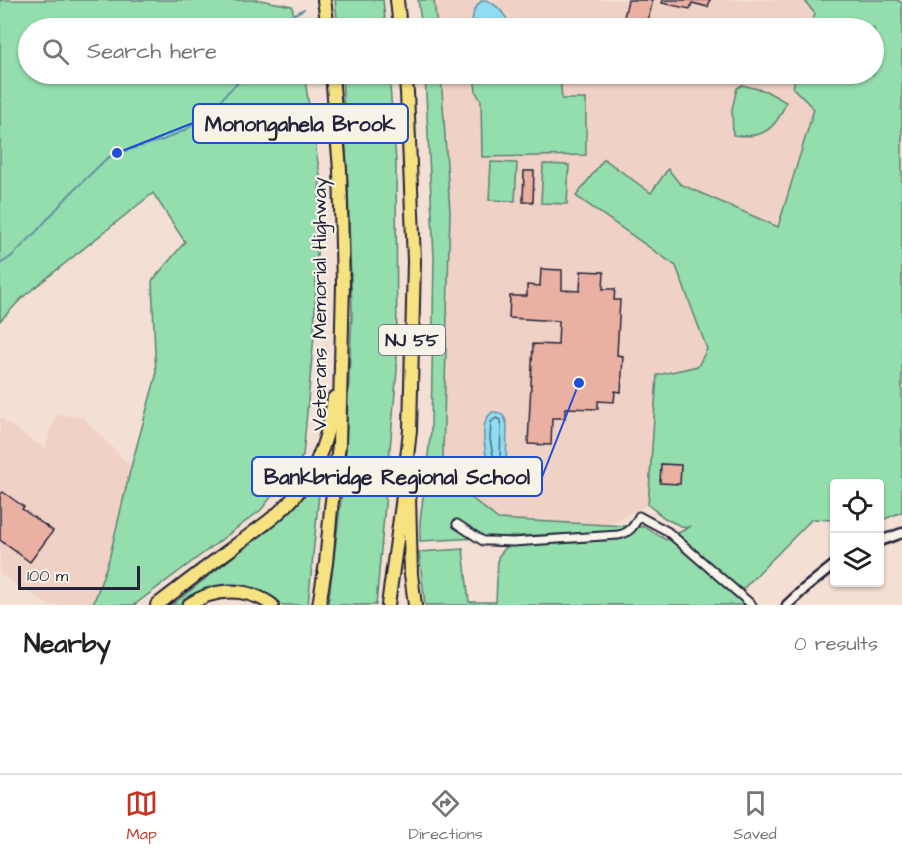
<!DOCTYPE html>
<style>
body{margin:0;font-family:"Architects Daughter",sans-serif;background:#f6f6f6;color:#222}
.controls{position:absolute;right:18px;bottom:18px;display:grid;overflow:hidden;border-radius:6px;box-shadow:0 2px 4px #0004}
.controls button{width:54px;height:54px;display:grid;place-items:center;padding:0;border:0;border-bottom:2px solid #e0e0e0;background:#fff;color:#222;font:30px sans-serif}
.scale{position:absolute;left:18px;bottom:15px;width:122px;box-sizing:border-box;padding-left:6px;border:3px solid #22223b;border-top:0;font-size:16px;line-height:21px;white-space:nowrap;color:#22223b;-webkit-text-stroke:4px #f7f3e8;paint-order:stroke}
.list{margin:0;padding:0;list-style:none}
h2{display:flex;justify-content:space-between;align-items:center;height:78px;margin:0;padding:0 24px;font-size:26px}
h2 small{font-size:20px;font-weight:400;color:#767676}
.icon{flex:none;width:33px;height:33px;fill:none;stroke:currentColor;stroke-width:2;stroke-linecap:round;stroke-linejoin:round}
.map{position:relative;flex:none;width:902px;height:605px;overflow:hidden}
.search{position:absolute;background:#fff;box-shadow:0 2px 4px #0004;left:18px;right:18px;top:18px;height:66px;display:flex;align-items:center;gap:15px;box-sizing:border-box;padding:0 21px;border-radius:33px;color:#767676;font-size:22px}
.sheet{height:168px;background:#fff}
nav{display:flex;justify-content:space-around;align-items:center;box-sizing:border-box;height:84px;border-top:2px solid #e0e0e0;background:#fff;font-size:16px;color:#767676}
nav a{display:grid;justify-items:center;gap:3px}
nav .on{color:#c8321e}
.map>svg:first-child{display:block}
.built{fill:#f0d1c5}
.green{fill:#94ddac;stroke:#5b8074;stroke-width:1.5}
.water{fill:#90dcf0;stroke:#6492a8;stroke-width:1.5}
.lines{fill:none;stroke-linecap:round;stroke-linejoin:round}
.shore{stroke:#4e6c83;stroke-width:1.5}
.stream{stroke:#6492a8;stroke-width:2}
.building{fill:#eab1a3;stroke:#22223b;stroke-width:1.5}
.minor-casing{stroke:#22223b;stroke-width:11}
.tertiary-casing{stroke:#22223b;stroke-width:13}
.motorway-casing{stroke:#22223b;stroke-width:16}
.minor{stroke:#f7f3e8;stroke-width:7}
.tertiary{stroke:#f7f3e8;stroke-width:8}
.motorway{stroke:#f7e281;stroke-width:12}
.labels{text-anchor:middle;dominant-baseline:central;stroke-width:4.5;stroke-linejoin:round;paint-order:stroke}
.shield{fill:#f7f3e8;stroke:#62616f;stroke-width:1.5}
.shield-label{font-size:18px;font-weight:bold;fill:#22223b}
.street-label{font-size:20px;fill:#22223b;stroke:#f7f3e8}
.leader{fill:none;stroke:#1d4ed8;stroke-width:2}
.callout-dot{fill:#1d4ed8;stroke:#f7f3e8;stroke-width:2}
.callout{fill:#f7f3e8;stroke:#1d4ed8;stroke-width:2}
.callout-label{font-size:21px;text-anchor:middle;font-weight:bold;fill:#22223b}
</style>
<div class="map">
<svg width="902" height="605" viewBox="0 0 902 605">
<rect width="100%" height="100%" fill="#f3dfd3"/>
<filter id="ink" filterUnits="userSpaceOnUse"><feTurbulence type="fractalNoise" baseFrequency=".0167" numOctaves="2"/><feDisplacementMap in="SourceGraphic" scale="12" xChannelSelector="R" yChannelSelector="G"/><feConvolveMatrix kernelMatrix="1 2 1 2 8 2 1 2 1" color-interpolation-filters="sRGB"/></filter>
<g filter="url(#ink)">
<g class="built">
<polygon points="434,0 804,0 815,14 810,28 437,28"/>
<polygon points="441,74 796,74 793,88 814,109 778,227 680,184 652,193 576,196 676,266 707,349 698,366 657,375 648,505 609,524 498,519 450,481 444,468 443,454 450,212"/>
<polygon points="56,414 83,418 131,467 109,559 93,605 49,605 0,574 0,418 45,449"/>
</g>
<g class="green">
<polygon points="0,0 260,0 292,6 296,28 28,28 28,74 304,74 320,175 314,335 303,456 261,510 134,605 93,605 109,559 131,467 156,376 152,281 185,242 153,193 23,297 0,321"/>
<polygon points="335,0 383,0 386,28 338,28"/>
<polygon points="418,0 434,0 437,28 422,28"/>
<polygon points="804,0 897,0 902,3 902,512 880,521 880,484 834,484 834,520 812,519 740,592 754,605 425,605 419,552 463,549 469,602 496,602 498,557 507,546 585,542 584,533 420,541 420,522 431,430 434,258 425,74 441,74 450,212 443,454 444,468 450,481 498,519 645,527 666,540 691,526 685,528 666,519 648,505 657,375 698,366 707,349 676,266 576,196 604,159 651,193 668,169 680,184 778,227 814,109 793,88 796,74 874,74 874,28 810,28 815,14"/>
<polygon points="342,74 389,74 396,161 397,370 376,605 328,605 345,468 352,312 348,189"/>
<polygon points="474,74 560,74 562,99 586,99 586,155 482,157 481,101 476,92"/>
<path d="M742,85L766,91L786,102C776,130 762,139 733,135L732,109L737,88Z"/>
<polygon points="491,162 517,163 515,201 489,200"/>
<polygon points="543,164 569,165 567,204 541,203"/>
<polygon points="321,474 308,605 279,605 276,600 236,584 205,592 188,605 172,605 272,526"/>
</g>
<g class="water">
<path d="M486,0C498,5 505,14 510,25L507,28H471L474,10L481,1Z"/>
<path d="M492,412C501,411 505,416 507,424L506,472L504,478C500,479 498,481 495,478C486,471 481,430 486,420C487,418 490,414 492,412Z"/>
</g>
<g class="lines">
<polygon class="shore" points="496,418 500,420 501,425 500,460 497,463 494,461 490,439 491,422"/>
<g class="stream">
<polyline points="272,28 282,21 304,9"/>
<polyline points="0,264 12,256 36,232 69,195 106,159 117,153 163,140 187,129 209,114 227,93 247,74"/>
</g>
</g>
<g class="building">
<polygon points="628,0 653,0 646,28 634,28 622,26"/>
<polygon points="663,0 710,0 708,7 692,3 690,9 662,3"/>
<polygon points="524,171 534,171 533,202 523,202"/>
<polygon points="541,269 562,270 562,290 580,291 581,271 604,272 603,289 615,289 614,300 620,300 617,355 623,356 621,392 615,391 614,402 598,401 598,409 565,408 565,418 552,418 551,445 528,444 533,344 558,345 559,321 509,318 510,296 527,296 527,285 540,286"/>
<polygon points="661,464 681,465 680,484 660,483"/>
<polygon points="3,492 24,507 22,509 53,531 30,562 0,540 0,495"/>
</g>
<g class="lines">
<defs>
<path id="minor" d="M457,524L483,541H489L513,542L618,535C630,533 634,526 639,516L667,531L752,605"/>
<g id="tertiary">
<polyline points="880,541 902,533"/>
<polyline points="787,605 804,589 834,565"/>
</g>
<g id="motorway">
<polyline points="324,0 328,28"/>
<polyline points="397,0 400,28"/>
<polyline points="409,496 411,574 415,605"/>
<path d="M157,605C183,585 209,565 235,546C256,530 282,514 298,492C320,465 329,432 334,398"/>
<path d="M189,605C215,587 247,587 272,605"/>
<polyline points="319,605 326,563 331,509 339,445 343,284 340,170 332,74"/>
<polyline points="388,605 402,504 410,430 414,261 407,92 405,74"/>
</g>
</defs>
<use href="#minor" class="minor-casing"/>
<use href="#tertiary" class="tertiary-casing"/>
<use href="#motorway" class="motorway-casing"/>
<use href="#minor" class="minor"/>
<use href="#tertiary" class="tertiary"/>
<use href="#motorway" class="motorway"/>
</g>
</g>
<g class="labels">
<rect class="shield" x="379" y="325" width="66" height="30" rx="4.5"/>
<g class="shield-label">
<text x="412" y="340">NJ 55</text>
</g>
<g class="street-label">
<text transform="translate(320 304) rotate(-90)">Veterans Memorial Highway</text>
</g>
</g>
<path class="leader" d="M117 153L193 123M579 383L542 477"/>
<g class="callout-dot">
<circle cx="117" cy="153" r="6"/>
<circle cx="579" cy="383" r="6"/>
</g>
<g class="callout">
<rect x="193" y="104" width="215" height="39" rx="6"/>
<rect x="252" y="457" width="290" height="39" rx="6"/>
</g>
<g class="callout-label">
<text x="300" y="131">Monongahela Brook</text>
<text x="397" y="484">Bankbridge Regional School</text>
</g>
</svg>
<div class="controls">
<button><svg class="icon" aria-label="locate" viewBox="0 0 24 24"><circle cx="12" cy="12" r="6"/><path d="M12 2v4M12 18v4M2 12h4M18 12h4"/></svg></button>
<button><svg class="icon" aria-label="layers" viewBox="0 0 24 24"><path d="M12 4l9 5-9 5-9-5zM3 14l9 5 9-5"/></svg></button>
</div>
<div class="scale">100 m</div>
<div class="search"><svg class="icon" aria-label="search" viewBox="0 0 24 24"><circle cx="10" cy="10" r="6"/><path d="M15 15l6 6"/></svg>Search here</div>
</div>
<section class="sheet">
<h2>Nearby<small>0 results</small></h2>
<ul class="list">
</ul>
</section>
<nav>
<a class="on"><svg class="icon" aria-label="map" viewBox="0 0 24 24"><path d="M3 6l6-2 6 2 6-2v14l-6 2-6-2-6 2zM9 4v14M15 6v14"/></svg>Map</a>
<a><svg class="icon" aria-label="directions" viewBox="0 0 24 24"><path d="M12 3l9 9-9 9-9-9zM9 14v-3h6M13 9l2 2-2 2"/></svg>Directions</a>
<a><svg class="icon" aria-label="saved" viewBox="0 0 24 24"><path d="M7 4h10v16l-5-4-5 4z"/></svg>Saved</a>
</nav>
